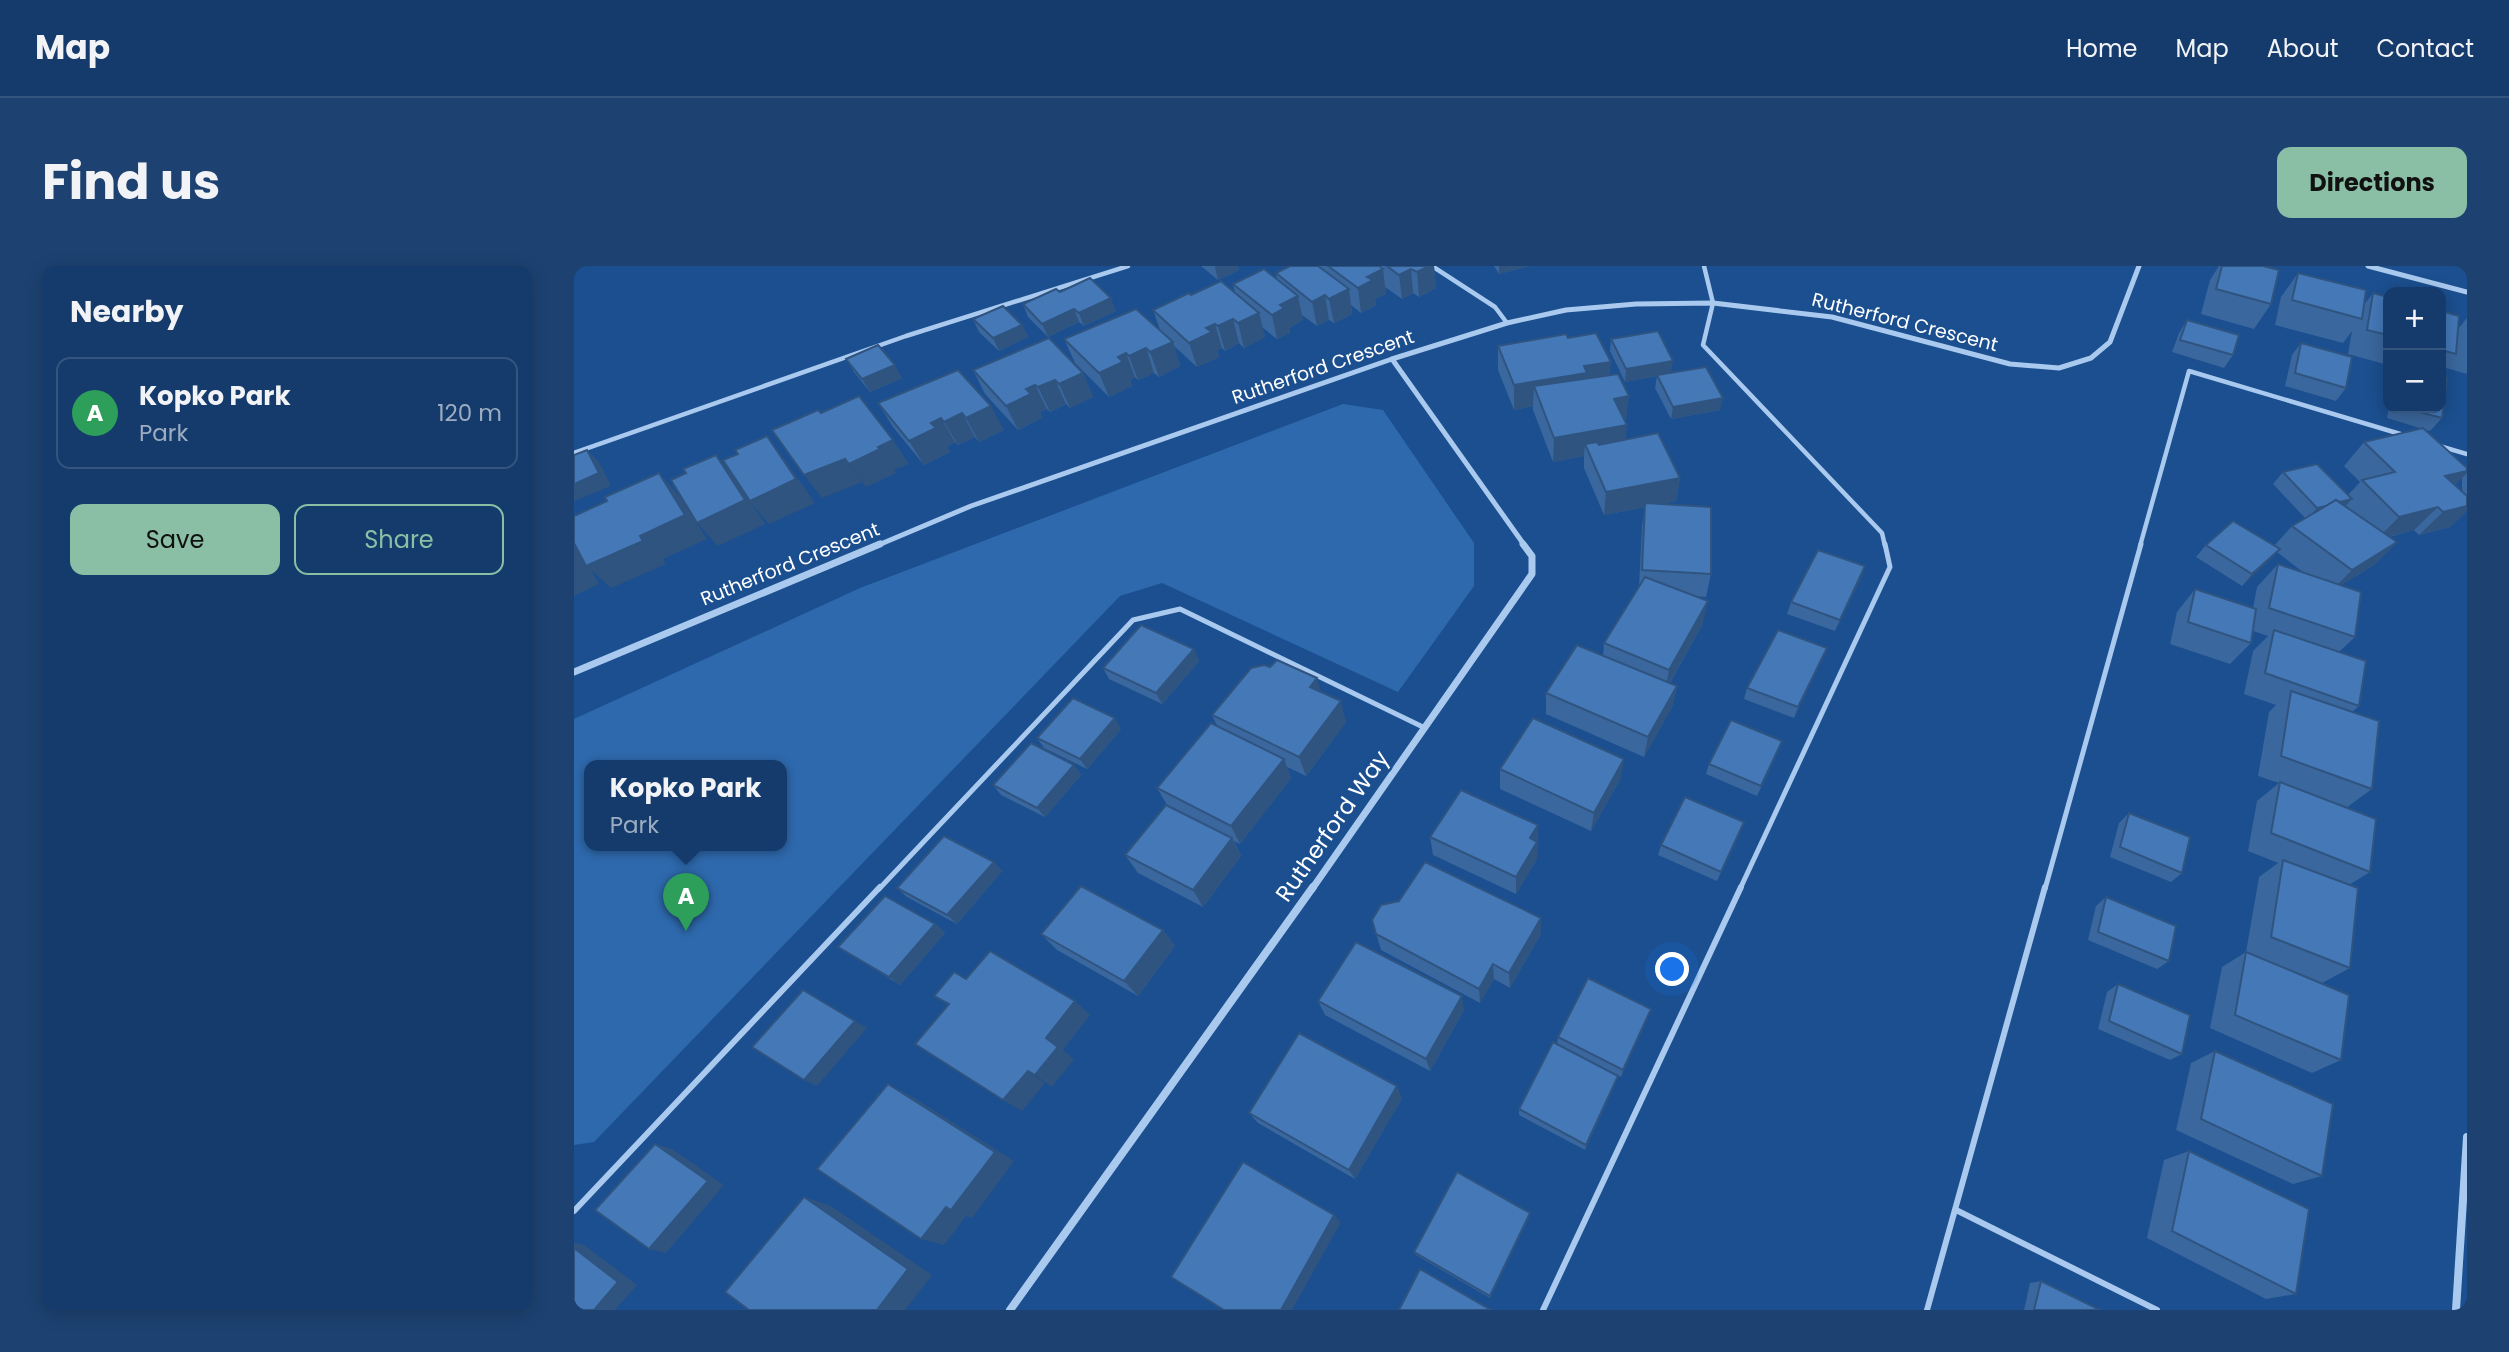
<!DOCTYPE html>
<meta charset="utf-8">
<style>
body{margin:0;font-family:Poppins,sans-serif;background:#1d4271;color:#f1f3f6}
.controls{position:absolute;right:21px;top:21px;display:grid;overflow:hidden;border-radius:14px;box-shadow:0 4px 18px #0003}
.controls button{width:63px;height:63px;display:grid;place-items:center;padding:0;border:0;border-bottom:2px solid #33557e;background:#143b6b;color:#f1f3f6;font:35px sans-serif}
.you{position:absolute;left:1099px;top:704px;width:24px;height:24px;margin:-18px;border:5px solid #fff;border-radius:50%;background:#1a73e8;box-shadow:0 0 0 10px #1a73e833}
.badge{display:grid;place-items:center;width:46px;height:46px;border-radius:50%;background:#8abfa5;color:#fff;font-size:23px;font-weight:700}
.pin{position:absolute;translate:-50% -58px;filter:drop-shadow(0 2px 4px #0008)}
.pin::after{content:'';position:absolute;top:37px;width:24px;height:21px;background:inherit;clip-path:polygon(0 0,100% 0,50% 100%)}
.popup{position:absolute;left:10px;top:494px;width:203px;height:91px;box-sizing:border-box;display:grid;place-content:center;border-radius:14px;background:#143b6b;filter:drop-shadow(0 2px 5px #0005);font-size:23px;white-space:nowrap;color:#9dadc1}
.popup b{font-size:26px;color:#f1f3f6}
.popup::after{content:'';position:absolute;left:50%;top:100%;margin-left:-14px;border:14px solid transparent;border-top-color:#143b6b}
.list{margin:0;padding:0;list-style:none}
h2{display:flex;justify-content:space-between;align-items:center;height:91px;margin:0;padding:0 28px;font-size:30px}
h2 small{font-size:23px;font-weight:400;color:#9dadc1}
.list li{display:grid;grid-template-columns:46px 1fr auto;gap:21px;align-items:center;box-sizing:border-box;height:112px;margin:0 14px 14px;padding:0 14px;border:2px solid #33557e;border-radius:14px}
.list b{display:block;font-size:26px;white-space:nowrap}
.list p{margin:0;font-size:23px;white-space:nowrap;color:#9dadc1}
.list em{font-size:23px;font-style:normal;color:#9dadc1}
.actions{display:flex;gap:14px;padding:21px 28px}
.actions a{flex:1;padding:16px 0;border:2px solid #8abfa5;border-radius:14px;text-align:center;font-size:24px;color:#8abfa5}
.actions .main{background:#8abfa5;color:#111}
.map{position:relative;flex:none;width:1893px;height:1044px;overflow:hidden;border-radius:14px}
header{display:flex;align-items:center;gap:42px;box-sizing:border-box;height:98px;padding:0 35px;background:#143b6b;border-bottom:2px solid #33557e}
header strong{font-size:33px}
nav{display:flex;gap:38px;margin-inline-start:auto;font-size:24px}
.intro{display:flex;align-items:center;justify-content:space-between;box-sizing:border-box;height:168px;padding:0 42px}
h1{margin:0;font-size:49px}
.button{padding:18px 32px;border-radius:14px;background:#8abfa5;color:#111;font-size:24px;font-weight:700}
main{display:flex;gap:42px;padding:0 42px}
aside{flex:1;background:#143b6b;border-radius:14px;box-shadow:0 4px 18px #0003}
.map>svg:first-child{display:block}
.green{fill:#2e69ad;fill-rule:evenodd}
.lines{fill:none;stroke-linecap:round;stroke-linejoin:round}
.service-far2{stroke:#a9c9ee;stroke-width:4.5}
.service-far1{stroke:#a9c9ee;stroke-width:5}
.service{stroke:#a9c9ee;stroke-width:6}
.minor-far2{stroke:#a9c9ee;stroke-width:5}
.minor-far1{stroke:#a9c9ee;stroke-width:7}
.minor{stroke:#a9c9ee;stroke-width:8}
.wall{fill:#3a679d;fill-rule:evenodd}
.shaded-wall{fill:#305480}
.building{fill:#4478b7;stroke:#305480;stroke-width:2}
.labels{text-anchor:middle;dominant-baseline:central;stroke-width:5;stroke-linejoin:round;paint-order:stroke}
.far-street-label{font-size:19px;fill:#fff;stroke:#1b4f8f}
.street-label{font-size:23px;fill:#fff;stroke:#1b4f8f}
</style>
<header>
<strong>Map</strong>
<nav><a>Home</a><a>Map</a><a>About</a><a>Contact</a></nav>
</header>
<div class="intro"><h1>Find us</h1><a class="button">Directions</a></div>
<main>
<aside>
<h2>Nearby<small></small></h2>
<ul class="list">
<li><span class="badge" style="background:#2e9e5b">A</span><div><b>Kopko Park</b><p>Park</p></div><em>120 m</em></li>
</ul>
<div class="actions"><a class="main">Save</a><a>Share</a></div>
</aside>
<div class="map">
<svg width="1893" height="1044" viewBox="0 0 1893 1044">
<rect width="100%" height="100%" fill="#1b4f8f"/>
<path class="green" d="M769,138L809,144L900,277V320L824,426L588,317L546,330L20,876L0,879V453L286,322ZM16,499H208V579H16Z"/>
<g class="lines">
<g class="service-far2">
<polyline points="858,0 921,41 933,57"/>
<polyline points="1130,0 1139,37 1129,79 1308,267 1311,280"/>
<polyline points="1862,179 1893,188"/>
<polyline points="0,187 332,70 554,0"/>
<polyline points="1566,280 1615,105 1833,170"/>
</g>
<g class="service-far1">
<polyline points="305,623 559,354 606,343 851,462"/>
<polyline points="1166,623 1316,301 1311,278"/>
<polyline points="1471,623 1567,278"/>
</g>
<g class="service">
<polyline points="1382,944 1583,1044"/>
<polyline points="0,945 306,621"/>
<polyline points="969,1044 1167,621"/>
<polyline points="1353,1044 1471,621"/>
</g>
<g class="minor-far2">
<polyline points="1794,0 1893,26"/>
<polyline points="818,93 951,280"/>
<polyline points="302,280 397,240 818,93 933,57 992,44 1062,38 1139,37 1258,51 1436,98 1485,102 1517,92 1536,76 1565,0"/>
</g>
<g class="minor-far1">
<polyline points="0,406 306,278"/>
<polyline points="738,623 958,308 958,290 949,278"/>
</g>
<g class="minor">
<polyline points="436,1044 739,621"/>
<polyline points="1882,1044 1893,871"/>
</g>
</g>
<g class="wall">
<polygon points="627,0 664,0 665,4 644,14"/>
<polygon points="745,0 860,0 862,22 845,31 839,27 828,33 811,21 812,28 801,33 802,39 787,47 777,39 778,48 760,57 755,54 743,60 728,49 729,54 715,62 716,67 703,73 688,61 691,71 670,82 665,77 651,85 648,82 643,84 645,91 623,101 600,80 606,100 585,111 580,107 564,114 561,111 556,114 558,120 535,131 501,97 490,73 586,64 579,44 617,29 661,27 659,18 703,13 702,7 745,1"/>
<polygon points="920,0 956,0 925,8"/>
<polygon points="1645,0 1689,0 1697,38 1680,63 1627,48 1636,14"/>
<polygon points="1724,7 1790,39 1799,27 1814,31 1814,99 1774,88 1778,65 1769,77 1701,59 1707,31"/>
<polygon points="486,26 542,45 510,60 505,56 474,71 454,51 449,38"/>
<polygon points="1893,52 1893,108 1872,102 1872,99 1867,105 1867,84"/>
<polygon points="399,53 448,59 454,71 425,85 405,66"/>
<polygon points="1613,54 1659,89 1650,102 1598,86 1605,67"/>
<polygon points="994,72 1036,109 1052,154 1051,155 1053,159 1051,174 1106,212 1102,235 1088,238 1137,308 1132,331 1121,330 1129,357 1096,417 1103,420 1098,441 1070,491 972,448 972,427 1029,390 1030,377 1065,320 1068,260 1071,241 1030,249 1010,202 1010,190 979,196 959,144 959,140 940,144 924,104 924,80"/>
<polygon points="1037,73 1098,107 1146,144 1097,153 1081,122 1083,110 1051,116 1036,85"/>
<polygon points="1727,77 1772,122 1762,135 1711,120 1718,89"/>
<polygon points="272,93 328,112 296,126 280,106"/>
<polygon points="384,104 430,164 405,176 401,171 384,179 381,176 373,181 376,186 350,199 319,161 304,137"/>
<polygon points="399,104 509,107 519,131 496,142 492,138 476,146 473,143 466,146 468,152 444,164 411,128"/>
<path d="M1815,142H1867L1868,152L1856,165L1849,163L1892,201L1893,199V245L1876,261L1845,269L1840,264L1815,271L1823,276L1800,299L1767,319L1781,371L1765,386L1785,440L1778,446L1798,523L1772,542L1796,606L1775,619L1776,702L1748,717L1698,697L1767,794L1738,807L1636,762L1648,701L1672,686L1685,611L1704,597L1674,585L1683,535L1705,517L1684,510L1695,446L1702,439L1670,428L1679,385L1694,370L1679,365L1677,377L1656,398L1596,378L1603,346L1621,323L1679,342L1683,321L1704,298L1730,307L1703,286L1668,320L1622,291L1632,279L1700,280L1718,260L1731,252L1699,218L1709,206L1774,229L1786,216L1770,200L1790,176L1849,163L1813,152ZM1888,211V225L1881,219Z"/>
<polygon points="1287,312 1261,365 1213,348 1217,336"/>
<polygon points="1253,382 1220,452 1170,433 1173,422"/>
<polygon points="625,395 588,438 535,413 529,402"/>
<polygon points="747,425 772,456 732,510 713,501 717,512 666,578 660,575 667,590 629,641 564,607 551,589 593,539 583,522 643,460 638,449"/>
<polygon points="547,463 513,503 470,482 463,472"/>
<polygon points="1204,485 1183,530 1132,508 1135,498"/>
<polygon points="500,499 507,509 471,551 427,529 419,519"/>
<polygon points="926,503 1047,512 1017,565 926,523"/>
<polygon points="1555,547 1608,607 1597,616 1536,591 1545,557"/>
<polygon points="964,559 963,593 942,628 859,589 856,571"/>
<polygon points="1166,566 1143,615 1084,589 1087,579"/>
<polygon points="420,596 428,605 383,658 333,631 323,622"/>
<polygon points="1532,631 1595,695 1583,703 1514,674 1522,640"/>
<polygon points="967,652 967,668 936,722 920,713 906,737 807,684 798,654"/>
<polygon points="361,658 371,667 326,719 264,681"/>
<polygon points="589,664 601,680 564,730 483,684 467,668"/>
<polygon points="1544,718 1608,788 1596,794 1524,763 1533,726"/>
<polygon points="744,735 890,744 856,805 751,749"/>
<polygon points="1077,743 1047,811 983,778 984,771"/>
<polygon points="1641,785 1748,910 1719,918 1602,864 1617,797"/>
<polygon points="1042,816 1011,884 945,849 945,843"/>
<polygon points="828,832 781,913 684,857 675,847"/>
<polygon points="1615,885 1722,1028 1692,1033 1573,972 1590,894"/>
<polygon points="955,951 916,1032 842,989 840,986"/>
<polygon points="1467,1015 1526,1044 1450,1044 1456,1017"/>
</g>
<g class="shaded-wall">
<polygon points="643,0 664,0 665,4 644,14 641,1"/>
<polygon points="855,0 860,0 862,22 845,31 843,6"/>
<polygon points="925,0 956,0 925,8"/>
<polygon points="809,3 812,28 801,33 802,39 787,47 784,22 793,11"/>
<polygon points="837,3 839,27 828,33 825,9"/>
<polygon points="775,23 778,48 760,57 755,33"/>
<polygon points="751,29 755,54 743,60 738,36"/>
<polygon points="724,30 729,54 715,62 716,67 703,73 698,49 706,39"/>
<polygon points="537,32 542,45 510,60 505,47"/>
<polygon points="500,43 505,56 474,71 468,58"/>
<polygon points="685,47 691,71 670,82 664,57"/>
<polygon points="659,53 665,77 651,85 644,60"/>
<polygon points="641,58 648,82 643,84 645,91 623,101 615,77 632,62"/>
<polygon points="448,59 454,71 425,85 419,72"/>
<polygon points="599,76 606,100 585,111 576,86"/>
<polygon points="572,82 580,107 564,114 555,90"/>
<polygon points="552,87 561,111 556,114 558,120 535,131 525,107 544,91"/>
<polygon points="1099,95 1097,107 1051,116 1052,103"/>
<polygon points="1037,96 1035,120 960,120 959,140 940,144 940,119 1010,100"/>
<polygon points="321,99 328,112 296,126 288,113"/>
<polygon points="509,107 519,131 496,142 485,118"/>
<polygon points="481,114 492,138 476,146 464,121"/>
<polygon points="461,119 473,143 466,146 468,152 444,164 432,140 452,123"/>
<polygon points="1055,130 1052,154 1038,157 1040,133"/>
<polygon points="1149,132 1146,144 1097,153 1099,141"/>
<polygon points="417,140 430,164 405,176 392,152"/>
<polygon points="388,147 401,171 384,179 370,156"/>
<polygon points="367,152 381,176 373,181 376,186 350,199 335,175 357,157"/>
<polygon points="1053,159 1050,183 1011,178 1010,190 979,196 980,172"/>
<polygon points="193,170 211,194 241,237 195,258 177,237 191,258 144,280 123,257 142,189 162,212"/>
<polygon points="319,174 335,198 320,204 322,207 292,221 275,198 304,181"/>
<polygon points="13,184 25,196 37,220 0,235 0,218"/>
<polygon points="271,193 288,216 248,232 230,209"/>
<polygon points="1893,205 1893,207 1872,228 1871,210"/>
<polygon points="85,207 106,231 133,273 89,293 92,298 37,322 17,304 25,318 0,330 0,272 66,270"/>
<polygon points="1106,212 1102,235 1030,249 1032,226"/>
<polygon points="1778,233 1767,245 1733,254 1743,242"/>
<polygon points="1893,240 1893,245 1876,261 1845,269 1869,246"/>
<polygon points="1864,241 1840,264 1802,274 1825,251"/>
<polygon points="1823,276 1800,299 1756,326 1778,304"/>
<polygon points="1706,283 1695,295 1668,320 1678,308"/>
<polygon points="1291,300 1287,312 1261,365 1266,354"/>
<polygon points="1134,335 1129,357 1091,425 1095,404"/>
<polygon points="1253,382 1248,393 1220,452 1224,441"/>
<polygon points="620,383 625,395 588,438 582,427"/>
<polygon points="743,412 749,433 736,421"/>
<polygon points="1103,420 1098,441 1070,491 1074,471"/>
<polygon points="767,435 772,456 732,510 725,491"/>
<polygon points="541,452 547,463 513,503 506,493"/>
<polygon points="710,493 717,512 666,578 657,560"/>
<polygon points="1050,493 1047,512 1017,565 1020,547"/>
<polygon points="500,499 507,509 471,551 463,542"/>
<polygon points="964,559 963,593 942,628 942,611 956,572"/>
<polygon points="658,572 667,590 629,641 619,624"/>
<polygon points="420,596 428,605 383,658 373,649"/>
<polygon points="967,652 967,668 936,722 935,707"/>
<polygon points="361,658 371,667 326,719 315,711"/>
<polygon points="589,664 601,680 564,730 550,715"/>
<polygon points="919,698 920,713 906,737 905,723"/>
<polygon points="229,724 293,762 243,820 230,814"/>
<polygon points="888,730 890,744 856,805 852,793"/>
<polygon points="501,735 516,749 489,784 500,793 478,821 461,809 472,772"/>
<polygon points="1077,743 1075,750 1047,811 1049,804"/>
<polygon points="454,805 471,817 448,845 429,834"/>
<polygon points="1044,810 1042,816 1011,884 1012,879"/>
<polygon points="314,818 337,830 440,895 398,952 392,950 370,979 347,973"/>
<polygon points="823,820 828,832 781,913 775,904"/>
<polygon points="81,878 98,883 150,919 92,987 75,983"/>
<polygon points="230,931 257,940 358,1009 331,1044 303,1044"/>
<polygon points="956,947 955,951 916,1032 916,1030"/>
<polygon points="760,949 767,956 718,1044 707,1044"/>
<polygon points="0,977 10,979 63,1019 41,1044 20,1044 0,982"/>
</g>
<g class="building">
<polygon points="716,0 744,0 775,23 755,33 751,29 738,36 702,7"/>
<polygon points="754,0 805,0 809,3 793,11 799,14 784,22"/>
<polygon points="813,0 855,0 843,6 837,3 825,9"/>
<polygon points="1648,0 1689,0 1705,4 1697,38 1642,23"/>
<polygon points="690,3 724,30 706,39 710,42 698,49 659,18"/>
<polygon points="1724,7 1792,24 1788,53 1718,34"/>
<polygon points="516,12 537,32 505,47 500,43 468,58 449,38 482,23 486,26"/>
<polygon points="647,15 685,47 664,57 659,53 644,60 641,58 632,62 638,66 615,77 579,44 615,27 617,29"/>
<polygon points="1799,27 1814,31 1814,69 1793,64"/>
<polygon points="429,40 448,59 419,72 399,53"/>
<polygon points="562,43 599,76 576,86 572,82 555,90 552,87 544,91 549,96 525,107 490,73"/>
<polygon points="1867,45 1885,50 1882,88 1867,84"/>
<polygon points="1613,54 1665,69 1659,89 1606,74"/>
<polygon points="1084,65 1099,95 1052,103 1037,73"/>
<polygon points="1022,67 1037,96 1010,100 1013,107 940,119 924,80 992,68 994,72"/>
<polygon points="475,72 509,107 485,118 481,114 464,121 461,119 452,123 457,128 432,140 399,104"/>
<polygon points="1727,77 1778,91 1772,122 1721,107"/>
<polygon points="304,79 321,99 288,113 272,93"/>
<polygon points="1132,101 1149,132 1099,141 1083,109"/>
<polygon points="384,104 417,140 392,152 388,147 370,156 367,152 357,157 362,162 335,175 304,137"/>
<polygon points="1044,108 1055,130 1040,133 1053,159 980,172 960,120"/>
<polygon points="1867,110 1873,112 1868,152 1831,142 1867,142"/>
<polygon points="285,130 319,174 304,181 306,183 275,198 271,193 230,209 198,164 244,144 247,147"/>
<polygon points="1849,162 1893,202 1893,205 1871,210 1893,230 1893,240 1869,246 1864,241 1825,251 1788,214 1821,206 1790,176"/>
<polygon points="1084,167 1106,212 1032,226 1011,178 1023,176 1025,179"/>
<polygon points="193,170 222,213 176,235 149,194 164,188 161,184"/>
<polygon points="13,184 25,207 0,218 0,189"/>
<polygon points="142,189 171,234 123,257 97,214 112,207 109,203"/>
<polygon points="1743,198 1778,233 1766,236 1762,234 1752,240 1743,242 1709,206"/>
<polygon points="85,207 111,249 66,270 69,275 12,300 0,277 0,250 33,235 31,231"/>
<polygon points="1762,234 1823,276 1778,304 1718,260"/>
<polygon points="1071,237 1137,241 1137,308 1068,304"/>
<polygon points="1659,255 1706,283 1678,308 1632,279"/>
<polygon points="1244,284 1291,300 1266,354 1217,336"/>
<polygon points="1704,298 1787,326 1781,371 1695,342"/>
<polygon points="1071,311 1134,335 1095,404 1030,377"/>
<polygon points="1621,323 1682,343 1677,377 1614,356"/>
<polygon points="567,359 620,383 582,427 529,402"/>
<polygon points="1204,364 1253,382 1224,441 1173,422"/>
<polygon points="1700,364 1792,395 1785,440 1691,407"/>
<polygon points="1003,379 1103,420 1074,471 972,427"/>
<polygon points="703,394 743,412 736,421 767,435 725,491 638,449 677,402 690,399 696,401"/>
<polygon points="1717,425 1805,455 1798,523 1707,490"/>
<polygon points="499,432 541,452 506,493 463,472"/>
<polygon points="959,452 1050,493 1020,547 926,503"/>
<polygon points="1157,454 1208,475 1187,520 1135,498"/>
<polygon points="637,457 710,493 657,560 583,522"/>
<polygon points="457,477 500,499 463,542 419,519"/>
<polygon points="1706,516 1802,553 1796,606 1697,567"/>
<polygon points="887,524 964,559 956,572 963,576 942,611 856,571"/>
<polygon points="1111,531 1170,556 1147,606 1087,579"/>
<polygon points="592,539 658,572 619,624 551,589"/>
<polygon points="1555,547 1616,571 1608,607 1546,581"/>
<polygon points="370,570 420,596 373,649 323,622"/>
<polygon points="1709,594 1784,622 1776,702 1697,671"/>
<polygon points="851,596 967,652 935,707 919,698 905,723 802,668 798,654 807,639 825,635"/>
<polygon points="507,620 589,664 550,715 467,668"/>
<polygon points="311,630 361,658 315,711 264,681"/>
<polygon points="1532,631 1602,660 1595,695 1524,666"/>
<polygon points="782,676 888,730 852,793 744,735"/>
<polygon points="416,685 501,735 472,772 484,781 461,809 454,805 429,834 341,778 375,738 360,730 380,706 392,713"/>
<polygon points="1672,686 1775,729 1767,794 1661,749"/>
<polygon points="1014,712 1077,743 1049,804 984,771"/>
<polygon points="1544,718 1616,749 1608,788 1535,755"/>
<polygon points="229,724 281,755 230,814 178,781"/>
<polygon points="725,767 823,820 775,904 675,847"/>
<polygon points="979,776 1044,810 1012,879 945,843"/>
<polygon points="1641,785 1759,838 1748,910 1627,853"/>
<polygon points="314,818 421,886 377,944 372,941 347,973 243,903"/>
<polygon points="81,878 134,915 75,983 21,944"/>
<polygon points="1615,885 1735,943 1722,1028 1598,965"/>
<polygon points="669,896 760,949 707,1044 650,1044 597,1011"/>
<polygon points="883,906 956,947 916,1030 840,986"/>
<polygon points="230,931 334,1003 303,1044 175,1044 151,1026"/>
<polygon points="0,982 44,1016 20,1044 0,1044"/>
<polygon points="846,1003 917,1044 825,1044"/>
<polygon points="1467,1015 1526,1044 1460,1044"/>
</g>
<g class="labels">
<g class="far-street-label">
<text transform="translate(1331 56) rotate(14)">Rutherford Crescent</text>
<text transform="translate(749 101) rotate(-19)">Rutherford Crescent</text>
<text transform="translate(216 298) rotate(-22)">Rutherford Crescent</text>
</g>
<g class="street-label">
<text transform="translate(758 560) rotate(-55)">Rutherford Way</text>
</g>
</g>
</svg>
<div class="controls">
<button>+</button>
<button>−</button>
</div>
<div class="you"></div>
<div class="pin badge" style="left:112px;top:665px;background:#2e9e5b">A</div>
<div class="popup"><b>Kopko Park</b>Park</div>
</div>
</main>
